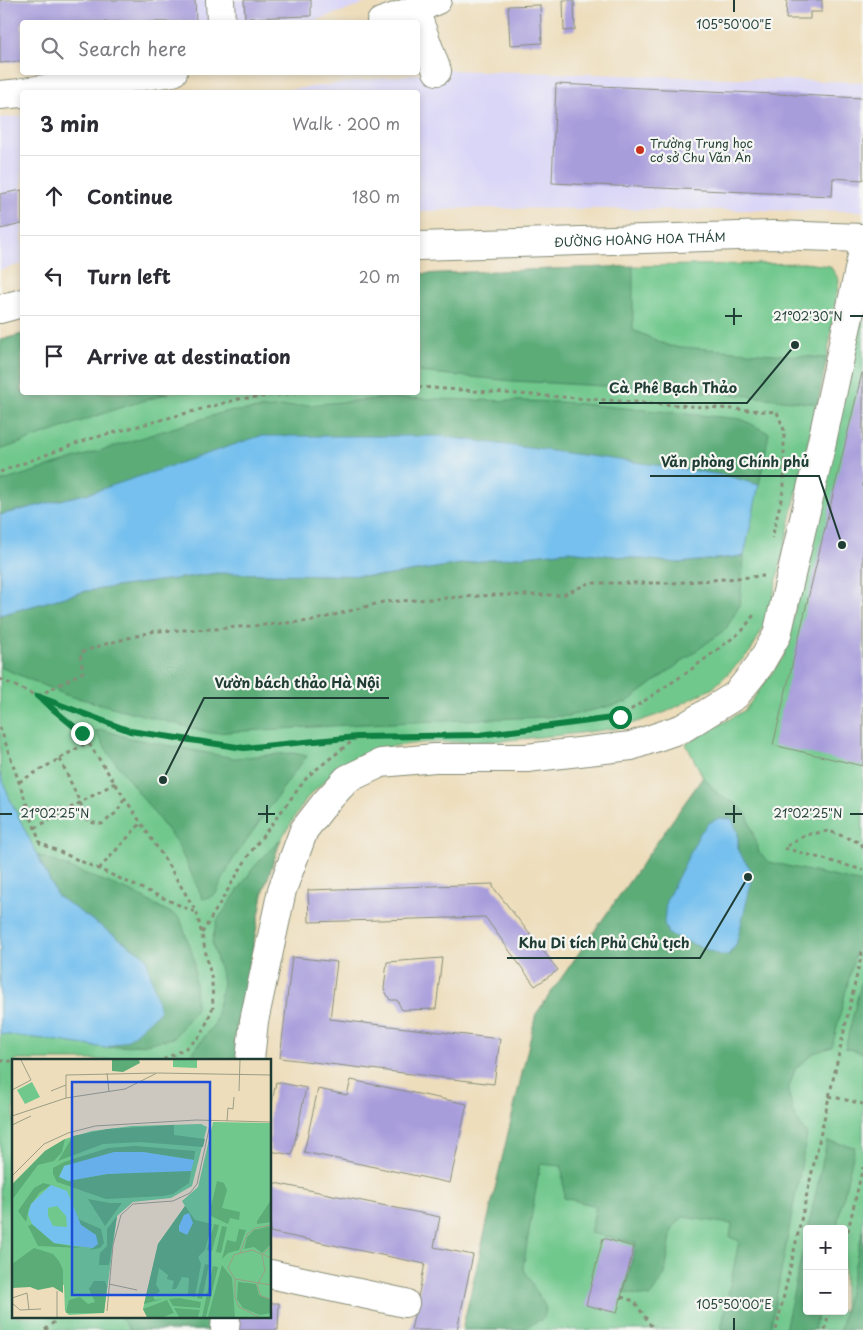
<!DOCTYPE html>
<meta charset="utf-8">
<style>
body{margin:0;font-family:"Playpen Sans",sans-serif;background:#f7f7f7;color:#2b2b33}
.controls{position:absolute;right:15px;bottom:15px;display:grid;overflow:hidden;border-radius:5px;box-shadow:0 2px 8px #0003}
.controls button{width:45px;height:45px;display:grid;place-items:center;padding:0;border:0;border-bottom:1px solid #e1e1e2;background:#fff;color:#2b2b33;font:25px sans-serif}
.stop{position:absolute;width:15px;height:15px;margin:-11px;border:4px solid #0b8043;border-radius:50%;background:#fff}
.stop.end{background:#0b8043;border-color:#fff;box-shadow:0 1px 5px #0008}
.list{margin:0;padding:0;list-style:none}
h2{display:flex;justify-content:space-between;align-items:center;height:65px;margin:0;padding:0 20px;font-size:21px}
h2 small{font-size:16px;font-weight:400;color:#7c7c81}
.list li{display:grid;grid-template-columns:32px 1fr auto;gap:15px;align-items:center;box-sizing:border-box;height:80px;padding:0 20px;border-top:1px solid #e1e1e2}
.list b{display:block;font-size:19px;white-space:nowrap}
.list em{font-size:16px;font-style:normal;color:#7c7c81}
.icon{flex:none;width:28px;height:28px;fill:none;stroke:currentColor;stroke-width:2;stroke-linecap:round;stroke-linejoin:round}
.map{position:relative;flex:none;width:863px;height:1330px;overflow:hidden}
.search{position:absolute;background:#fff;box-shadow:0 2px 8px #0003;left:20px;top:20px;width:400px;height:55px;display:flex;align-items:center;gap:12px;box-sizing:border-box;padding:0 18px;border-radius:5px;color:#7c7c81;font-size:19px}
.panel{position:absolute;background:#fff;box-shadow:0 2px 8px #0003;left:20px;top:90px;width:400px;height:305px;border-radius:5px}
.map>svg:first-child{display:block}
.built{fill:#dad6f7}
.green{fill:#71c88d;stroke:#488260;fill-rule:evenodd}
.forest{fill:#5cac78;stroke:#3e7456;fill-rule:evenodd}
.water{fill:#74c0ee;stroke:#4a7e91}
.building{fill:#a89ddb}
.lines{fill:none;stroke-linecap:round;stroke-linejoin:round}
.minor-casing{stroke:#868d78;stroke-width:30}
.major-casing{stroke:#868d78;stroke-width:30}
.path{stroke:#868d78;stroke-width:3;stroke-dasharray:4 4;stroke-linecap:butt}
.minor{stroke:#fff;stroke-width:28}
.major{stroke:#fff;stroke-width:28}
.route{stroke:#0b8043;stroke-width:6}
.ticks{fill:none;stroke:#1f3d34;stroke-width:2}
.poi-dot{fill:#c8321e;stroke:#f6f6f2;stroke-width:2}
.labels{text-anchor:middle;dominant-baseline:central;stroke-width:4.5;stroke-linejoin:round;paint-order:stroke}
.poi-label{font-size:12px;fill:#1f3d34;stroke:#f6f6f2;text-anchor:start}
.street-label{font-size:12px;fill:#1f3d34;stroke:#f6f6f2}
.inset-road{fill:none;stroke:#9b9d85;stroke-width:1}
.view{fill:#1d4ed8;fill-opacity:0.15;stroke:#1d4ed8;stroke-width:2.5}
.inset-edge{fill:none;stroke:#1f3d34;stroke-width:2.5}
.ticks-label{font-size:12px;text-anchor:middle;fill:#1f3d34;stroke:#f6f6f2;stroke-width:4.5;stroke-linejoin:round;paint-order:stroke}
.leader{fill:none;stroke:#1f3d34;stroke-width:2}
.callout-dot{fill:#1f3d34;stroke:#f6f6f2;stroke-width:2}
.callout-label{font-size:14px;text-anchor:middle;font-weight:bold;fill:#1f3d34;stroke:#f6f6f2;stroke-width:4.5;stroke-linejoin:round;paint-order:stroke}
</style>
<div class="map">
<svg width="863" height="1330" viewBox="0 0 863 1330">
<rect width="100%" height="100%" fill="#f6f6f2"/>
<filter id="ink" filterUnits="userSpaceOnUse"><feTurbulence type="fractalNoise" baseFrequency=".02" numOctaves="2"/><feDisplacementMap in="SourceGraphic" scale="10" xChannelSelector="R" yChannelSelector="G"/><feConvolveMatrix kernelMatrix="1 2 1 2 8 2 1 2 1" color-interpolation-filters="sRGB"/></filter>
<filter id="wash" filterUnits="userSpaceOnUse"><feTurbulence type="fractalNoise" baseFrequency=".0096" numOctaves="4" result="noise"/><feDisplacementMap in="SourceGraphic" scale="20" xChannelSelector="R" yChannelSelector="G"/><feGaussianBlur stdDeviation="1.12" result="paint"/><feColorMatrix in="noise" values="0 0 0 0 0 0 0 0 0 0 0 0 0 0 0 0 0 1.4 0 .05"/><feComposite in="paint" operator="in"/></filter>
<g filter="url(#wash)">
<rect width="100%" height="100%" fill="#edddbb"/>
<g class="built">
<polygon points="0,0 372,0 356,7 309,22 22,22 22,61 0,63"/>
<polygon points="448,70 863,82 863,211 466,208 418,212 418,92 271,92"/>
<polygon points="22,116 22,264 0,270 0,118"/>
</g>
<g class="green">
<polygon points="804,263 830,266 839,280 827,358 768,619 750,652 713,688 666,712 619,728 572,734 498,741 421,743 378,748 343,763 307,798 281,839 264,889 248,972 237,1060 14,1060 14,1316 211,1316 209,1330 0,1330 0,340 22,334 22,392 418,392 418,274 643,266"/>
<path d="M863,313V1330H462L536,1014L703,777L686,744L745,710L784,656ZM807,1229H844V1311H807Z"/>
</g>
<g class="forest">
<polygon points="633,266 633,330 669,346 827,358 818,404 713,392 513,381 418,372 418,274"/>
<polygon points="22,334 22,392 169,393 113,410 0,450 0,344 2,340"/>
<polygon points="389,398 561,402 741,419 769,433 759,485 728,476 440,436 93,492 0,515 0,482 224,412"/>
<polygon points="568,551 679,563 744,556 740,604 726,629 627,702 568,716 365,724 211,733 66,695 0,667 0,615 86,591 217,573 384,576 473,562"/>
<polygon points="104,730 129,738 234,758 293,753 307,756 293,774 232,861 215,895 203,899 177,843 110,755 95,731"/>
<path d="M703,777L719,795L737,804L747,814L759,852L769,862L863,883V922L832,1047L814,1053L795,1069L788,1091L794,1115L807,1135L770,1330H721L739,1241L730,1237L732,1224L683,1217L672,1229L665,1274L650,1297L624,1293L636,1243L590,1233L596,1206L564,1198L562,1166L540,1164L523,1268L546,1308L544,1318L520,1330H462L536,1014ZM738,833C738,851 739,855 751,869L736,945L729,955H720Z"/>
<polygon points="281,839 264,889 248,972 237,1060 187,1060 215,1023 223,982 212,942 217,921 254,867"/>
<polygon points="37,855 132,892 180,918 194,959 196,1008 174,1038 145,1044 105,1048 128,1040 146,957 57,896"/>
<polygon points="863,975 863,1053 845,1048"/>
<polygon points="827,1141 855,1147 836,1229 808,1229"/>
<polygon points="863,1229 863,1330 840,1330"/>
<polygon points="807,1233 807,1311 818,1311 814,1330 785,1330"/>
<polygon points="120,1316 211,1316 209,1330 130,1330"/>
</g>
<g class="water">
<polygon points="260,436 440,436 671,467 728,476 759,485 744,556 679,563 568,551 473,562 384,576 217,573 86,591 0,615 0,515 93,492"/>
<polygon points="0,772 8,795 57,896 146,957 160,1011 128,1040 105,1048 52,1040 0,1034"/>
<polygon points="719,818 732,819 738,833 738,850 744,860 751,869 752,880 736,945 728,955 720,955 668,934 664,923 666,901 700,833 709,823"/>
</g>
<g id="blocks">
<g class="building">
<polygon points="0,0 195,0 196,22 22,22 22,61 0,63"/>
<polygon points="244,0 311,0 311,16 245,18"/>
<polygon points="563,0 574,0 575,30 564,31"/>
<polygon points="787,0 822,0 822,12 810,12 810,19 786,19"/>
<polygon points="540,5 542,43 510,45 508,6"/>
<polygon points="556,84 863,98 863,180 833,178 832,196 552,183"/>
<polygon points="22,190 22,224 0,229 0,194"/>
<polygon points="862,373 863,373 863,766 773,745"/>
<polygon points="493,884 493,887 558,970 535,986 485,917 309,922 308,890"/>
<polygon points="292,957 337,962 330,1019 500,1039 494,1084 280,1058"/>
<polygon points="442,958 436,1009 402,1010 397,1000 390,1000 384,989 387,962"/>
<polygon points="351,1080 467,1104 450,1183 304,1152 318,1089 347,1095"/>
<polygon points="276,1082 306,1088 292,1155 270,1151 270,1112"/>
<polygon points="270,1182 440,1217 434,1247 473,1255 457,1330 411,1330 425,1264 270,1232"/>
<polygon points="603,1238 634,1247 617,1313 586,1305"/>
<polygon points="270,1303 279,1303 278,1330 238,1330 238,1316 270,1316"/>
</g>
</g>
</g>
<g filter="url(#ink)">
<use href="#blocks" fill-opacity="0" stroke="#868d78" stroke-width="1"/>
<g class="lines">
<defs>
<g id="minor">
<polyline points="220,0 221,22"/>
<polyline points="415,10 437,71"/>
<polyline points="250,1060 254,1021 282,890 304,830 325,803 347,779 381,763 435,758 527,758 631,746 683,728 736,695 759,666 777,635 821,446 863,251"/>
<polyline points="270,1274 405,1303"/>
<polyline points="225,1330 226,1316"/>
</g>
<g id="major">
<polyline points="381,22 415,10 437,0"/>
<polyline points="23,92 173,72"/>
<polyline points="0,95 22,93"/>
<path id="s1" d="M418,246L773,235L863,238"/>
<polyline points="0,309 22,303"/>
</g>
</defs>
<use href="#minor" class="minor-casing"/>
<use href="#major" class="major-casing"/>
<g class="path">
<polyline points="418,387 777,412 784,430 784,487 772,538"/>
<polyline points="0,472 86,440 239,399 304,392"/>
<polyline points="0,679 37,696 82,733 164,858 197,913 212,981 213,1007 202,1034 189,1046 163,1060"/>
<polyline points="37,696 130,731 245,748 357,737 382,736"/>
<polyline points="38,696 83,672 80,653 102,645 155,631 214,629 312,621 383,602 494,595 563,595 589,583 672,583 764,576"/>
<polyline points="0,727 40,843 197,913"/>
<polyline points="506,732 620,717 689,671 742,631 756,612"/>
<polyline points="60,759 89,822 102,824 116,813 125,798"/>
<polyline points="19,782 88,742"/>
<polyline points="35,828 115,783"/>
<polyline points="863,847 861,843 829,831 805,835 784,848 863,870"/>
<polyline points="99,869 141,823"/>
<polyline points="202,933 250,853 308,776 356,738"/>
<polyline points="0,1061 14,1061"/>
<polyline points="829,1096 863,1104"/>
<polyline points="844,1247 863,1167"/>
<polyline points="621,1297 634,1301 654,1330"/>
<polyline points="45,1330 61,1316"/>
<polyline points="776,1330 863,948"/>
<polyline points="825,1330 829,1311"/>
</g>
<use href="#minor" class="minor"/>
<use href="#major" class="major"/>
</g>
</g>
<g class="lines" filter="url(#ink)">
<polyline class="route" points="82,733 37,696 130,731 244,748 357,737 480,735 620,717"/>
</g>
<path class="ticks" d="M734,0V12M734,308V325M725,316H742M850,316H863M267,805V823M734,805V823M0,814H12M258,814H275M725,814H742M850,814H863M734,1318V1330"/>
<circle class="poi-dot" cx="640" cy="150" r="5"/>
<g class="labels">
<g class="poi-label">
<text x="650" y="143">Trường Trung học<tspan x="650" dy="14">cơ sở Chu Văn An</tspan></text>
</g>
<g class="street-label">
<text stroke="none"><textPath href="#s1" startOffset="222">ĐƯỜNG HOÀNG HOA THÁM</textPath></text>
</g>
</g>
<g transform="translate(12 1059)">
<rect width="259" height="259" fill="#edddbb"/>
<path d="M161,1H185V9L161,8ZM20,23L28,38L13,45L5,31ZM201,63L259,64V258H135L131,250L146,185L173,147L170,142L186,128ZM189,65L195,68L180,127L159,139L121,143L105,157L92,254L57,256L53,252L52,226L0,228V125L33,92L53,80L80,72L120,67Z" fill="#71c88d"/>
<path d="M100,1H127L128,4L111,13L100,12ZM162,66V76L193,80L191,88L128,83L91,85L46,102L61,77L96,70ZM53,80L50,93L42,102L26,106L0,141V126L33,92ZM123,87L183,92L182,101L131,93L75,102L52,107L56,122L95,115L151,111L179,112L177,124L161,135L151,137L94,140L45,123L41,115V109L52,103L96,89ZM205,122L212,124L215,131L210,149L228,153L227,161L218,159L216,165L197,156ZM31,124L39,126L27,134L17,149L14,163L6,152L22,129ZM76,140L98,144H110L93,167ZM259,141V163L245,165V162ZM173,147L183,161L200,165L193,191L186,198L189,205L183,238L176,236L177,219L170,218L164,230H160L162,222L155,220L156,216L147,209L144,226L148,232L141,238L143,241L151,240L132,245L146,185ZM105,157L97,206H87L88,194L95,187V170ZM66,160L89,170L92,184L88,189L77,191L81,189L84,176L69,166ZM20,165L42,184L69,189L26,187L16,167ZM202,165L207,166L200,192L195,191ZM210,167L215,168L209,194L204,193ZM259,167V185L250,194L242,188L232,190L235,178L242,171ZM227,170L234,171L227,191L216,194L210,200L215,181L224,183ZM22,189L41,195L47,202L51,211V234L41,228L26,231L18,228L0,229V205ZM193,205L197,206L190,240L185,239ZM210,206L220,219L223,258H196ZM201,207L206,208L194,258H190ZM82,222H93L95,227L92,254H54L57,241L68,238L76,245L83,243L77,230ZM226,223L244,225L247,236L259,241V254L248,256L231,249L225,240ZM167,239L189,243L188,249L161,247L157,240ZM155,241L162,254L151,258H135L131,250ZM162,249L188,251L186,258H167Z" fill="#5cac78"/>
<path d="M102,93H131L182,101L179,112L95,115L56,122L47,118L52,107ZM39,126L55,132L69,166L84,176L86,185L81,189L42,184L20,165L16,155L19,145ZM45,147L54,157L55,168L41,167L36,157V149ZM177,154L181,164L175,176L167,172V167L172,156Z" fill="#74c0ee" fill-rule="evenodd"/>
<path class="inset-road" d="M95,14L97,33M0,31L19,21L9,1M39,32L54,26M227,32L228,1M54,39V16L144,14M0,57L54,39L113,30L145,14L259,16M215,62L216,49L221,50L222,38M0,66L19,57M0,117L32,85L56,74L83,67L184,61L259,63M259,187L250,196L253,212L245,226L249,237L259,240M228,194L235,175L244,169L259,166M259,199L240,191L222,196L216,209L223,220L259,226M223,220V238L227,248L247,258M97,225L125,231M45,232V258M0,239L15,234L17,251M0,244L8,251L29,250M95,252L101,186L109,156L121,145L161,142L178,134L185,125L199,61"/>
<path class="view" d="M60,23H198V236H60Z"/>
<rect width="259" height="259" class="inset-edge"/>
</g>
<g class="ticks-label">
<text x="734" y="29">105°50'00"E</text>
<text x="808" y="321">21°02'30"N</text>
<text x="55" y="818">21°02'25"N</text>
<text x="808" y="818">21°02'25"N</text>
<text x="734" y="1309">105°50'00"E</text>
</g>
<path class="leader" d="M795 345L747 403H599M842 545L819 476H650M163 780L204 698H389M748 877L700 958H507"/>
<g class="callout-dot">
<circle cx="795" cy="345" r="5"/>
<circle cx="842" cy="545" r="5"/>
<circle cx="163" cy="780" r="5"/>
<circle cx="748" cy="877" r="5"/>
</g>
<g class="callout-label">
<text x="673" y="393">Cà Phê Bạch Thảo</text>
<text x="735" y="467">Văn phòng Chính phủ</text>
<text x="297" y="688">Vườn bách thảo Hà Nội</text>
<text x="604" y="948">Khu Di tích Phủ Chủ tịch</text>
</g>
</svg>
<div class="controls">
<button>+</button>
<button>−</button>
</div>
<div class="stop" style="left:620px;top:717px"></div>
<div class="stop end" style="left:82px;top:733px"></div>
<div class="search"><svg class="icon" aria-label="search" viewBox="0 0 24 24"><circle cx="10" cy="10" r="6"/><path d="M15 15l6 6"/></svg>Search here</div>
<section class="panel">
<h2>3 min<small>Walk · 200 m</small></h2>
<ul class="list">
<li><svg class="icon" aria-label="ahead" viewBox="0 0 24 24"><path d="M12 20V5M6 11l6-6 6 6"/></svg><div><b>Continue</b></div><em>180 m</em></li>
<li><svg class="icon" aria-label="left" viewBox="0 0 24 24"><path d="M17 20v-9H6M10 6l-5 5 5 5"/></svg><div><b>Turn left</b></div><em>20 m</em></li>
<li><svg class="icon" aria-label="arrive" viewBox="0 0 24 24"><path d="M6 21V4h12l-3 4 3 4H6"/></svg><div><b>Arrive at destination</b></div></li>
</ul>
</section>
</div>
